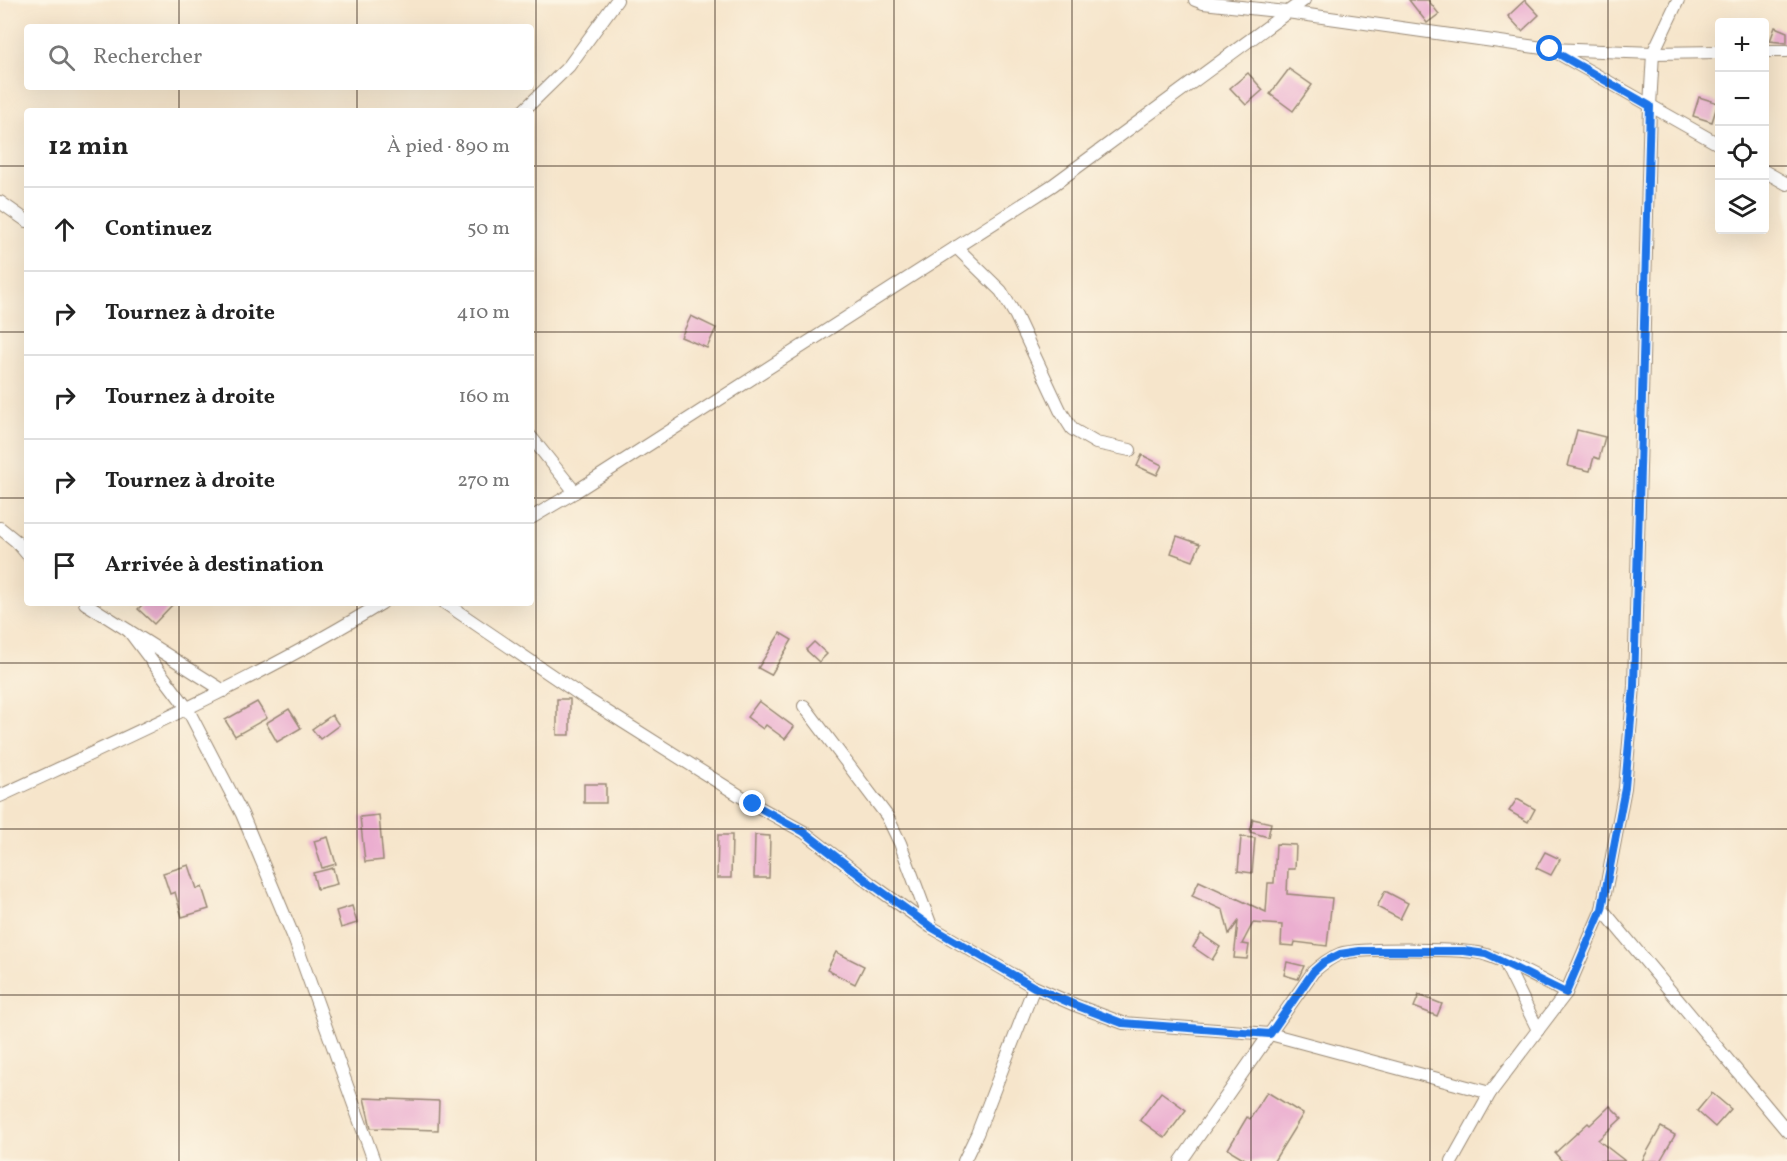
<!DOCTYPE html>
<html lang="fr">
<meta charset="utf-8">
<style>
body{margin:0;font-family:Vollkorn,serif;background:#f2f2f2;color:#222}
.controls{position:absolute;right:18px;top:18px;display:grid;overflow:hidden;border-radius:6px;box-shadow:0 6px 24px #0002}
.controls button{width:54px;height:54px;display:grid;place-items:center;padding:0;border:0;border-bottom:2px solid #e0e0e0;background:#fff;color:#222;font:30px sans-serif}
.stop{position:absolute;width:18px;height:18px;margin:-14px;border:4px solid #1a73e8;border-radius:50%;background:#fff}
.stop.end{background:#1a73e8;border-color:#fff;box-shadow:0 2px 6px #0008}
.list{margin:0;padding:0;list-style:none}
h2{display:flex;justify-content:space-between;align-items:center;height:78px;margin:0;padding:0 24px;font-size:26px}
h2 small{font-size:20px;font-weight:400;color:#767676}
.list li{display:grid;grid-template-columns:39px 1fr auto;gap:18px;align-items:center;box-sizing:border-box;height:84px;padding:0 24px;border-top:2px solid #e0e0e0}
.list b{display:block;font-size:22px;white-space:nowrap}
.list em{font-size:20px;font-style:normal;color:#767676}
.icon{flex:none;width:33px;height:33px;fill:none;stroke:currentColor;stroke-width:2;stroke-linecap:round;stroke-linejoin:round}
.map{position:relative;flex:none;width:1787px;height:1161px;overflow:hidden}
.search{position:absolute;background:#fff;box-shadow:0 6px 24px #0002;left:24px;top:24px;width:510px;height:66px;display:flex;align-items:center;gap:15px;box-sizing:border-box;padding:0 21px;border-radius:6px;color:#767676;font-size:22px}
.panel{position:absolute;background:#fff;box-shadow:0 6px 24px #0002;left:24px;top:108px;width:510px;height:498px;border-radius:6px}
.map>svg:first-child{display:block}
.building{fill:#ebaed0}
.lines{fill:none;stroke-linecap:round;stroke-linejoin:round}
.minor-casing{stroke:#988874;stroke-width:14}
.minor{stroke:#fff;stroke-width:12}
.route{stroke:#1a73e8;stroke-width:8}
.grid{fill:none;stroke:#3b2a1e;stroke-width:1.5;stroke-opacity:0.55}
</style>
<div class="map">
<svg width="1787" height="1161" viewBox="0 0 1787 1161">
<rect width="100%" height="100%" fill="#fcf5e5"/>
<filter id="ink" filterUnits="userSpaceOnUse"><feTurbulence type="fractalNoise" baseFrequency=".0167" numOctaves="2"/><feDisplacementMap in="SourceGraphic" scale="12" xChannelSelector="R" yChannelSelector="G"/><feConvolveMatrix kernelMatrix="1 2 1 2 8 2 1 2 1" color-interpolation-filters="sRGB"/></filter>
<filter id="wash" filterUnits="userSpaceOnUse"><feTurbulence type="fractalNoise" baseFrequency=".008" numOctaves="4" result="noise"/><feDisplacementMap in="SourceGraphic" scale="24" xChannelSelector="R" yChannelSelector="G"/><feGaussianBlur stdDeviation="1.35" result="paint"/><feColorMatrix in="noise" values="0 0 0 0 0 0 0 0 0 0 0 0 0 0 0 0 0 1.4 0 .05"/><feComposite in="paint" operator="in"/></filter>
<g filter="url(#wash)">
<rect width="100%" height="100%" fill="#f6e5cb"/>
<g id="blocks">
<g class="building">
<polygon points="1409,0 1428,0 1439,14 1427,23"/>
<polygon points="1525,0 1539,15 1522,31 1508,16"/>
<polygon points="1775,27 1787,32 1787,43 1770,41"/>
<polygon points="1289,69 1312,85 1293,111 1270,94"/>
<polygon points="1248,73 1263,90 1246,105 1230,88"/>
<polygon points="1699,97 1718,103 1712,122 1693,116"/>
<polygon points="691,316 716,328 707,348 681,337"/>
<polygon points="1577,430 1605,437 1599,459 1594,457 1590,471 1568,466"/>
<polygon points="1142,455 1162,465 1157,475 1137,466"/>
<polygon points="1177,536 1200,544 1193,561 1171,553"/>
<polygon points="144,603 174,603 154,624 138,609"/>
<polygon points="780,633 792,640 771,675 758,668"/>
<polygon points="814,642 827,654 819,662 806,650"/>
<rect x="557" y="699" width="13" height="36"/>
<polygon points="759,701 794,727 785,739 766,725 763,729 747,717"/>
<polygon points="257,702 267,718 235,736 225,720"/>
<polygon points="289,709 301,728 277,742 266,723"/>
<polygon points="332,715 339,725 320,739 312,729"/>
<rect x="584" y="784" width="22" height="19"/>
<polygon points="1517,799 1535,809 1528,822 1509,811"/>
<polygon points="379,815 383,860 365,862 360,817"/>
<polygon points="1253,819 1271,823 1268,837 1250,832"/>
<polygon points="718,835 732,835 731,878 717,878"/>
<polygon points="755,835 770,836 769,878 754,878"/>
<polygon points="328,837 336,864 322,868 314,841"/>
<polygon points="1241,837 1255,838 1252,873 1238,871"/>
<polygon points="1276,844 1296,845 1295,869 1288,869 1287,894 1332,898 1327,946 1295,942 1294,946 1281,945 1282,925 1253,923 1242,944 1249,945 1247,959 1234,958 1238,922 1229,934 1223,910 1192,896 1199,881 1266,912 1268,883 1274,883"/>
<polygon points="1545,852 1560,859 1551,875 1536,868"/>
<polygon points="189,865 197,889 202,887 209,909 182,917 175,892 170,894 163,873"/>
<polygon points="333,868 337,884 317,889 313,873"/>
<polygon points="1385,891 1408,903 1400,919 1377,907"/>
<polygon points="352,906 357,923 341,928 336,911"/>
<polygon points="1201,934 1220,947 1212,960 1193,947"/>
<polygon points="836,952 864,966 855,984 827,970"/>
<polygon points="1287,962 1304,966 1298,979 1284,975"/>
<polygon points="1419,995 1442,1004 1437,1016 1414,1007"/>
<polygon points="1161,1092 1186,1110 1165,1138 1140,1120"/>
<polygon points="1267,1092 1303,1114 1274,1161 1248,1161 1228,1149 1247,1117 1250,1119"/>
<polygon points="1712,1093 1731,1109 1715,1127 1697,1111"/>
<polygon points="364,1098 439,1101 438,1130 371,1128"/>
<polygon points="1610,1106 1622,1118 1598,1140 1625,1161 1562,1161 1555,1153 1588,1123 1590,1125"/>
<polygon points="1661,1127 1675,1135 1660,1161 1642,1161"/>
</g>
</g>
</g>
<g filter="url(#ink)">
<use href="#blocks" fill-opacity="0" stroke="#988874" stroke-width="1.5"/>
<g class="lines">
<defs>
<g id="minor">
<polyline points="1195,0 1203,3 1287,12 1550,49 1653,53 1720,52"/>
<polyline points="1554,51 1720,145"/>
<polyline points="1764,51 1787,51"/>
<polyline points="523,111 569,66 617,0"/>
<polyline points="1764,171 1787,184"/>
<polyline points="0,202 27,221"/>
<polyline points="956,247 1001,291 1016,316 1060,410 1072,429 1096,443 1130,450"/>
<polyline points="531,437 575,492"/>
<polyline points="531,518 575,492 1053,185 1304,0"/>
<polyline points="0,528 16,541 27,554"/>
<polyline points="85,603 224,691"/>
<polyline points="445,603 582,696 753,804 804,832 870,883 931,927 1034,987 1075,1005 1123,1023 1270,1034 1490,1093"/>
<polyline points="129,631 187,708 242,814 294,938 374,1161"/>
<polyline points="804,706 887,816 900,843 931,926"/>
<path d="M0,796C129,736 260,678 382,603"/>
<polyline points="1602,909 1787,1131"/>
<polyline points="1505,963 1538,1030"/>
<polyline points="964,1161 977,1134 1034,987"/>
<path d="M1181,1161L1313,972C1321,965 1329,958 1340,954C1359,948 1468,948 1487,955C1514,964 1541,980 1566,993"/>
<polyline points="1452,1161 1490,1093 1566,993 1602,909 1625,788 1634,686 1650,106 1653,53 1678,0"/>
</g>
</defs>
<use href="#minor" class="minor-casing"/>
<use href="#minor" class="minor"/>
</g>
</g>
<g class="lines" filter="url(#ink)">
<polyline class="route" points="753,804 804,832 870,883 931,927 1034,987 1075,1005 1122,1023 1270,1034 1313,972 1324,962 1340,954 1360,951 1464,951 1486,954 1566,993 1602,909 1625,788 1634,686 1650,106 1550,49"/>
</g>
<path class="grid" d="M179,0V27M357,0V27M536,0V1161M715,0V1161M894,0V1161M1072,0V1161M1251,0V1161M1430,0V1161M1608,0V1161M179,87V111M357,87V111M0,166H27M531,166H1720M1764,166H1787M0,332H27M531,332H1787M0,498H27M531,498H1787M179,603V1161M357,603V1161M0,663H1787M0,829H1787M0,995H1787"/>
</svg>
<div class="controls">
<button>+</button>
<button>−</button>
<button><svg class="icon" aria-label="locate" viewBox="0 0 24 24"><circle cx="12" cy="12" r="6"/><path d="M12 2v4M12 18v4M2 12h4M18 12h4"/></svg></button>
<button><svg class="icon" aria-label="layers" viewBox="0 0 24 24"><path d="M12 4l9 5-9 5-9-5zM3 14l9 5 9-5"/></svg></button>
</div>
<div class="stop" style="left:1550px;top:49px"></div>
<div class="stop end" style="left:753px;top:804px"></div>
<div class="search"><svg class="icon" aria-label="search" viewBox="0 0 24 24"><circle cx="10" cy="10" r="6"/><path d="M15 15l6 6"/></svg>Rechercher</div>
<section class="panel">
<h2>12 min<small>À pied · 890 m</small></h2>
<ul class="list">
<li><svg class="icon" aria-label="ahead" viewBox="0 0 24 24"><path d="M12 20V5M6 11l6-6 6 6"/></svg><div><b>Continuez</b></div><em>50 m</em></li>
<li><svg class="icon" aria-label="right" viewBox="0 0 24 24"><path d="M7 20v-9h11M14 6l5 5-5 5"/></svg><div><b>Tournez à droite</b></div><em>410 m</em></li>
<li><svg class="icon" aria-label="right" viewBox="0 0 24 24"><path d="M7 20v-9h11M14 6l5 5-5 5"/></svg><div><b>Tournez à droite</b></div><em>160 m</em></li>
<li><svg class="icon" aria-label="right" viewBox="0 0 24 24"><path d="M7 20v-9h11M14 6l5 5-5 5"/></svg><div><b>Tournez à droite</b></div><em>270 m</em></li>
<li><svg class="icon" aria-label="arrive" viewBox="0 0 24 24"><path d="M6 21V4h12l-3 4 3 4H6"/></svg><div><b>Arrivée à destination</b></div></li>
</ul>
</section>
</div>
